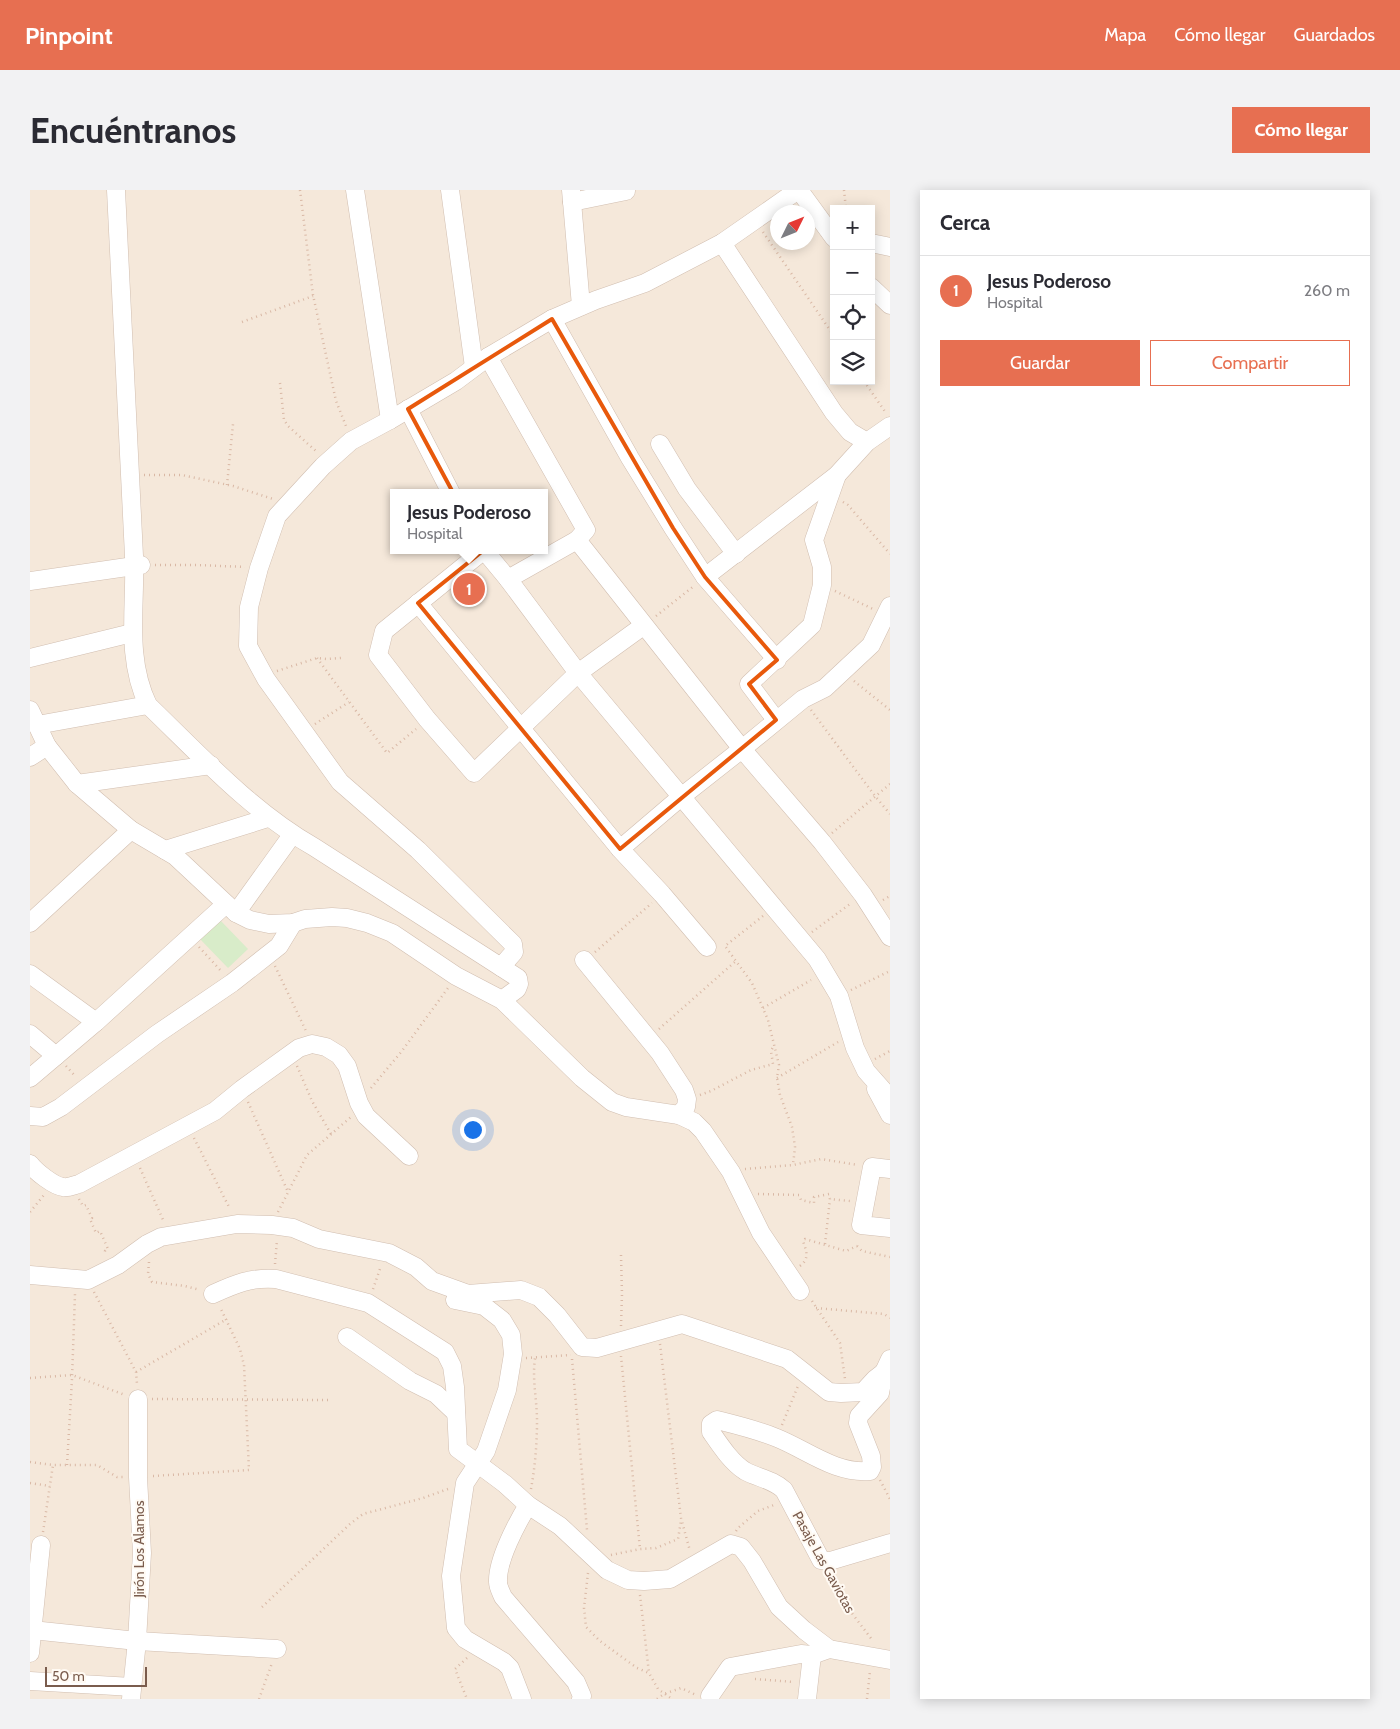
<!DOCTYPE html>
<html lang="es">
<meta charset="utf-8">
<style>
body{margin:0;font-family:Cabin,sans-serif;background:#f2f2f3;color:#2b2b33}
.controls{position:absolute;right:15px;top:15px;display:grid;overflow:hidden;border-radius:0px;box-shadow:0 2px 12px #0003}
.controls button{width:45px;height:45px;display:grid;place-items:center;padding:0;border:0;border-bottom:1px solid #e1e1e2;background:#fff;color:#2b2b33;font:25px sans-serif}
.compass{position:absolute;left:740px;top:15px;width:45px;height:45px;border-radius:50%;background:#fff;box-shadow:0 2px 12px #0003;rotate:47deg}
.scale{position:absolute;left:15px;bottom:12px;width:102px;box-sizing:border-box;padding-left:5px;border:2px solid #7a5c4d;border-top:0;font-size:14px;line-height:18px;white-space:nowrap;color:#7a5c4d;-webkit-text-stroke:4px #fffaf3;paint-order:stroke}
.you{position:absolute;left:442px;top:939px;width:18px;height:18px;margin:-12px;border:4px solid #fff;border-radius:50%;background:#1a73e8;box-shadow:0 0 0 8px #1a73e833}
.badge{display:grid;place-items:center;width:32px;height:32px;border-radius:50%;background:#e76f51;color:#fff;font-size:16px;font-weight:700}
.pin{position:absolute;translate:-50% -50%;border:2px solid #fff;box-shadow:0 1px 5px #0006}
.popup{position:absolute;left:360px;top:299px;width:158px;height:65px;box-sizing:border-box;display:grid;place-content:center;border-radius:0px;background:#fff;filter:drop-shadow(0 1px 4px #0005);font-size:16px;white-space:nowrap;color:#7c7c81}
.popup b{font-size:19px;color:#2b2b33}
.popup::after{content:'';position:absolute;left:50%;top:100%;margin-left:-10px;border:10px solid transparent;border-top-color:#fff}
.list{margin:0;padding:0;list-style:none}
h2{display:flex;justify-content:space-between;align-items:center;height:65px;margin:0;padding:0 20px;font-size:21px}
h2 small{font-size:16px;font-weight:400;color:#7c7c81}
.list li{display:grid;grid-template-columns:32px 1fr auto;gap:15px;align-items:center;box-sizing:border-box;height:70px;padding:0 20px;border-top:1px solid #e1e1e2}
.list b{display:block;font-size:19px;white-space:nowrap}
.list p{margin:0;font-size:16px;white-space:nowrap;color:#7c7c81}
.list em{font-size:16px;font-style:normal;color:#7c7c81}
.actions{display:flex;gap:10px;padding:15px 20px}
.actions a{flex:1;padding:11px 0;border:1px solid #e76f51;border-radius:0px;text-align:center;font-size:18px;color:#e76f51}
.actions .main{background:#e76f51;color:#fff}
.icon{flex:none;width:28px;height:28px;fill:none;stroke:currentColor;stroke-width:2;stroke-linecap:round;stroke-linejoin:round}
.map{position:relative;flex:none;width:860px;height:1509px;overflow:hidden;border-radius:0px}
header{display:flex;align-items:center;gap:30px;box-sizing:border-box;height:70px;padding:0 25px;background:#e76f51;color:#fff}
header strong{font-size:24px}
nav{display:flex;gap:28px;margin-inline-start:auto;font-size:18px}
.intro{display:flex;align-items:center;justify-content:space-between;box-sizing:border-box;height:120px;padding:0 30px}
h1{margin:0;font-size:35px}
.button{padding:12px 22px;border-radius:0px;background:#e76f51;color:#fff;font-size:18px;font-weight:700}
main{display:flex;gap:30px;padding:0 30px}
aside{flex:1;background:#fff;border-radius:0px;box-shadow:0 2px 12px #0003}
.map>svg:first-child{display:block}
.residential{fill:#f5e8da;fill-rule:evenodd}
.green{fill:#d8ecc9}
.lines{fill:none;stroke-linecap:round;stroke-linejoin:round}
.minor-casing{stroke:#d1beb0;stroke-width:19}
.path{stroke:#d9b8a5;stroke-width:2.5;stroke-dasharray:1 4;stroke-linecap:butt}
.minor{stroke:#fff;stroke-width:18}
.marked{fill:none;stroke:#e8590c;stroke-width:4;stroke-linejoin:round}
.labels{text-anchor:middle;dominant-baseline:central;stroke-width:4;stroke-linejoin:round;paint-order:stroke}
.street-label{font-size:14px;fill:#7a5c4d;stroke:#fffaf3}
</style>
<header>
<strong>Pinpoint</strong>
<nav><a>Mapa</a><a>Cómo llegar</a><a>Guardados</a></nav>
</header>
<div class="intro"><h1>Encuéntranos</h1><a class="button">Cómo llegar</a></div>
<main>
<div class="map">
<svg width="860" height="1509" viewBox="0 0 860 1509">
<rect width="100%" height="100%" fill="#fdf6ec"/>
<path class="residential" d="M0,0H860V1509H0ZM804,19H841V191H804ZM748,22H778V52H748ZM364,303H514V360H364Z"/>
<polygon class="green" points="190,730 218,759 198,778 170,749"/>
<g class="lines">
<defs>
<g id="minor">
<path d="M86,0C92,122 98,244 104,366C106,417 95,467 118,515C170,565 221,621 284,657L488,788L489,794L487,799L472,810"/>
<polyline points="325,0 360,230"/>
<polyline points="420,0 444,177"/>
<polyline points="541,0 551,116"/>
<polyline points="769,0 804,48"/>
<polyline points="542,12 596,1"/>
<polyline points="692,53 804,223 820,242 837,252"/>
<polyline points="841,53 860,57"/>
<polyline points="841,97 860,115"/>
<polyline points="522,129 600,268 643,338 675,387 747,470"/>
<polyline points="458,167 556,340 547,350 712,559 792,652 833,705 860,747"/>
<polyline points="378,219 421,303"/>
<polyline points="630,254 657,299 706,364"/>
<polyline points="675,387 807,285 837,252 860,236"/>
<polyline points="478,389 547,350"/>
<polyline points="0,391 111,375"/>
<polyline points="388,413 590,659 632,704 677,757"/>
<polyline points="613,436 548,483 444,583 397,529 348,465 354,441 454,360 478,389 548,483 787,769 809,806 825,858 836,881 860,908"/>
<polyline points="0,468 102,443"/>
<polyline points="0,520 17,556 47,594 101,640 145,666 206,723 220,730 239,734 263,733 275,729 302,727 317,728 337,733 362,743 426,786 472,810 552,888 582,912 596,917 649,925 664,932 673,941 701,982 731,1043 770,1101"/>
<polyline points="746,530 719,494 782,435 792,395 792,377 784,350 807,285"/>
<polyline points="7,535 118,515"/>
<polyline points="0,567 17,556"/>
<polyline points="47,594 181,575"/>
<polyline points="590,659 651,607 712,559 773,509 795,498 841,455 860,416"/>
<polyline points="135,660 238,628"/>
<polyline points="206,723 262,645"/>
<polyline points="0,733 101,640"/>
<polyline points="554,770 630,863 654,900 657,909 656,917 649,925"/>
<polyline points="471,777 484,762 483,754 388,660 310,592 236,489 218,456 219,417 229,378 247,326 293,276 321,251 360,230 426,191 458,167 522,129 566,110 615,93 692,53 768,0"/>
<polyline points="0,784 66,832"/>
<polyline points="0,844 26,866"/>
<polyline points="0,888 66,832 196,714"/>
<polyline points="846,899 860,925"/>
<polyline points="0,926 13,927 31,917 127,844 202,793 249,756 263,733"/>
<path d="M0,974C6,982 24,996 33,997C39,998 44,995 49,994L185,921L212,899L269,858L282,854L296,857L309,865L317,876L329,913L336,926L379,966"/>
<polyline points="860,979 842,977 831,1035 860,1038"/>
<polyline points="0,1085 58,1090 88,1075 117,1054 131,1047 207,1034 242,1035 263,1038 289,1049 359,1063 386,1077 402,1091 438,1104 491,1100 509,1107 527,1125 552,1157 567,1158 652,1134 757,1169 799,1202 811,1203 833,1202 845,1189 854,1182"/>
<path d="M183,1104C205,1094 221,1087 246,1089L338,1113L415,1162L422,1176L425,1197L428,1259L475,1294L498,1315L530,1336L577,1380L598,1390L614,1391L640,1389L701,1354L711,1357L722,1371L749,1417L774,1440L799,1459L860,1470"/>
<polyline points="425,1110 454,1116 472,1130 481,1145 483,1164 477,1200 456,1261 435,1293 421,1386 426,1438 435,1449 474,1472 480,1478 492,1509"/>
<polyline points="317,1147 380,1191 406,1204 426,1223"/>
<path d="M860,1169L854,1182L850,1203L829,1226L828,1233L841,1266L842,1277L840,1281C805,1284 777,1260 747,1248C728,1240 707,1235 687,1230L681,1234V1242C690,1255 701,1272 715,1281C728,1288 742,1289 754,1300L791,1370L800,1371L860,1353"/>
<path d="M498,1315C487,1333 467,1370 468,1392C468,1397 471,1402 473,1407L546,1492L552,1506L551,1509"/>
<polyline points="2,1440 107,1451 247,1459"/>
<polyline points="0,1463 11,1355"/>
<polyline points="0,1491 102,1497"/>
<polyline points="680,1506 700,1477 771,1464 782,1465 799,1459"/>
<polyline points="101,1509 107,1451 112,1363 108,1287 108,1209"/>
<polyline points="777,1509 782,1465"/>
</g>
</defs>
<use href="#minor" class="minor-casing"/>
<g class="path">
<polyline points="270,0 283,105 306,211 316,236"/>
<polyline points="814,0 816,19"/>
<polyline points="733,42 804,146"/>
<polyline points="212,132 283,106"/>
<polyline points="834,191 856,223"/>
<polyline points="250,193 254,230 258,236 287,262"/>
<polyline points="114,285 152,285 203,296 243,309"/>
<polyline points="197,295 203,234"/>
<polyline points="813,312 818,315 860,364"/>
<polyline points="125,375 167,375 215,377"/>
<polyline points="805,401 843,419"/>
<polyline points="626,426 664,396"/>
<polyline points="287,468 357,563 386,539"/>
<polyline points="247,481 287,468 297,469 311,468"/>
<polyline points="824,491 860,520"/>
<polyline points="781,520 845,606 860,624"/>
<polyline points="285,534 319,512"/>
<polyline points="802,643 860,594"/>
<polyline points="853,710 860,706"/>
<polyline points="733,726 695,756 722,793 738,830 749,875 747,888 750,905 762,937 765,957 763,975"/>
<polyline points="782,742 820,714"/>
<polyline points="169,757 192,782"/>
<polyline points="565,762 622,713"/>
<polyline points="245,776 276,841"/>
<polyline points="821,800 860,781"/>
<polyline points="733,818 781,790"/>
<polyline points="629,839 707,770"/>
<polyline points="845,869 860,861"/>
<polyline points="36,876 46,887"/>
<polyline points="267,876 282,911 301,944"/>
<polyline points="747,888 808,852"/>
<polyline points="341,898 372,861 418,798"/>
<polyline points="670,905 681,901 721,880 743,874 741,861 744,855"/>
<polyline points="218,912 258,1002"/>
<polyline points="164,948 200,1019"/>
<polyline points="110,978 134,1032"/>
<polyline points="715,979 763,975 791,969 828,975"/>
<polyline points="728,1004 769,1005 771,1010 784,1013 784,1007 799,1004 800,1009 820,1011"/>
<polyline points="49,1009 53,1016 56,1015 62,1028 60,1029 66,1043 70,1041 78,1059 75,1061 76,1064"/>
<polyline points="0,1022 14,1005"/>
<polyline points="248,1022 277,965 321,927"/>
<polyline points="795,1054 800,1009"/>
<polyline points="827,1056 832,1061 860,1067"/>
<polyline points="591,1065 592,1104 591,1136"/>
<polyline points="119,1072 118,1084 122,1092 155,1096 170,1100"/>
<polyline points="245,1074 247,1050"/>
<path d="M770,1076C780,1069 776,1060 773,1051L775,1049L816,1061L827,1056"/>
<polyline points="343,1099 351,1076"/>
<polyline points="64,1102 106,1182 107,1194"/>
<polyline points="782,1111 810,1153 815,1189"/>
<polyline points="786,1118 854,1124 860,1128"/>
<polyline points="630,1154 651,1328 660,1361"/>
<polyline points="591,1166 610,1359"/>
<polyline points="496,1168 541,1165"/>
<polyline points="542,1169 557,1340"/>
<polyline points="106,1182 197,1129"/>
<polyline points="0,1188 42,1185 95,1205"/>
<polyline points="122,1209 299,1210"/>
<polyline points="752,1235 768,1196"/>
<polyline points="0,1272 23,1275 67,1275 87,1287 93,1287"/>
<polyline points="37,1275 42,1189 45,1104"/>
<polyline points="123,1286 219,1280 214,1175 210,1159 190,1117"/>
<polyline points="850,1290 860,1309"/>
<polyline points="0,1293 20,1296"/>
<path d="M501,1299C505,1277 507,1254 507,1231C507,1209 502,1191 505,1168"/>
<polyline points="706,1341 708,1338 728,1321 744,1315"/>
<polyline points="13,1342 23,1275"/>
<polyline points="581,1365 610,1359 626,1358 648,1349 651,1331"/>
<polyline points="558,1383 554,1418 556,1437 570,1451 607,1478 619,1483 628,1499 642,1509"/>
<polyline points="799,1385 812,1410 843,1451"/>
<polyline points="610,1405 619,1483"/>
<polyline points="232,1417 320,1334 333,1324 393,1308 418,1299"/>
<polyline points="437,1468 425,1479 437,1509"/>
<polyline points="725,1489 764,1492"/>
<polyline points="229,1509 242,1473"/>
<polyline points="627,1509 634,1504 651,1498 666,1505"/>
<polyline points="837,1509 840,1481"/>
</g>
<use href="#minor" class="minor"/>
</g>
<path class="marked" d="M522,129L643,338L675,387L747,470L719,494L746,530L590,659L388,413L454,360L378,219Z"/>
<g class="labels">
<g class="street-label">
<text transform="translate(109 1359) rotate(-90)">Jirón Los Alamos</text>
<text transform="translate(794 1372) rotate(61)">Pasaje Las Gaviotas</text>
</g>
</g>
</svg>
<div class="controls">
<button>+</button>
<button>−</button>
<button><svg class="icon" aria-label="locate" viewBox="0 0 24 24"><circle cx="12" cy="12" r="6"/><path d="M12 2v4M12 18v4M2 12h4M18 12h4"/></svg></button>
<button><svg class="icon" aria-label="layers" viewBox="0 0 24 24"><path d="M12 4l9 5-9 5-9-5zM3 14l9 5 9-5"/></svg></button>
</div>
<svg class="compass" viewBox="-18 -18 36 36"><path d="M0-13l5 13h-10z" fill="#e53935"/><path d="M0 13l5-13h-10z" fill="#7c7c81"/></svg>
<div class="scale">50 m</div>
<div class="you"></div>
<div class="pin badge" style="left:439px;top:399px">1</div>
<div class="popup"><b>Jesus Poderoso</b>Hospital</div>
</div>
<aside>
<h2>Cerca<small></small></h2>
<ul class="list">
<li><span class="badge">1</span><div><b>Jesus Poderoso</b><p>Hospital</p></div><em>260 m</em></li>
</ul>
<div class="actions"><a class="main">Guardar</a><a>Compartir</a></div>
</aside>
</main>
